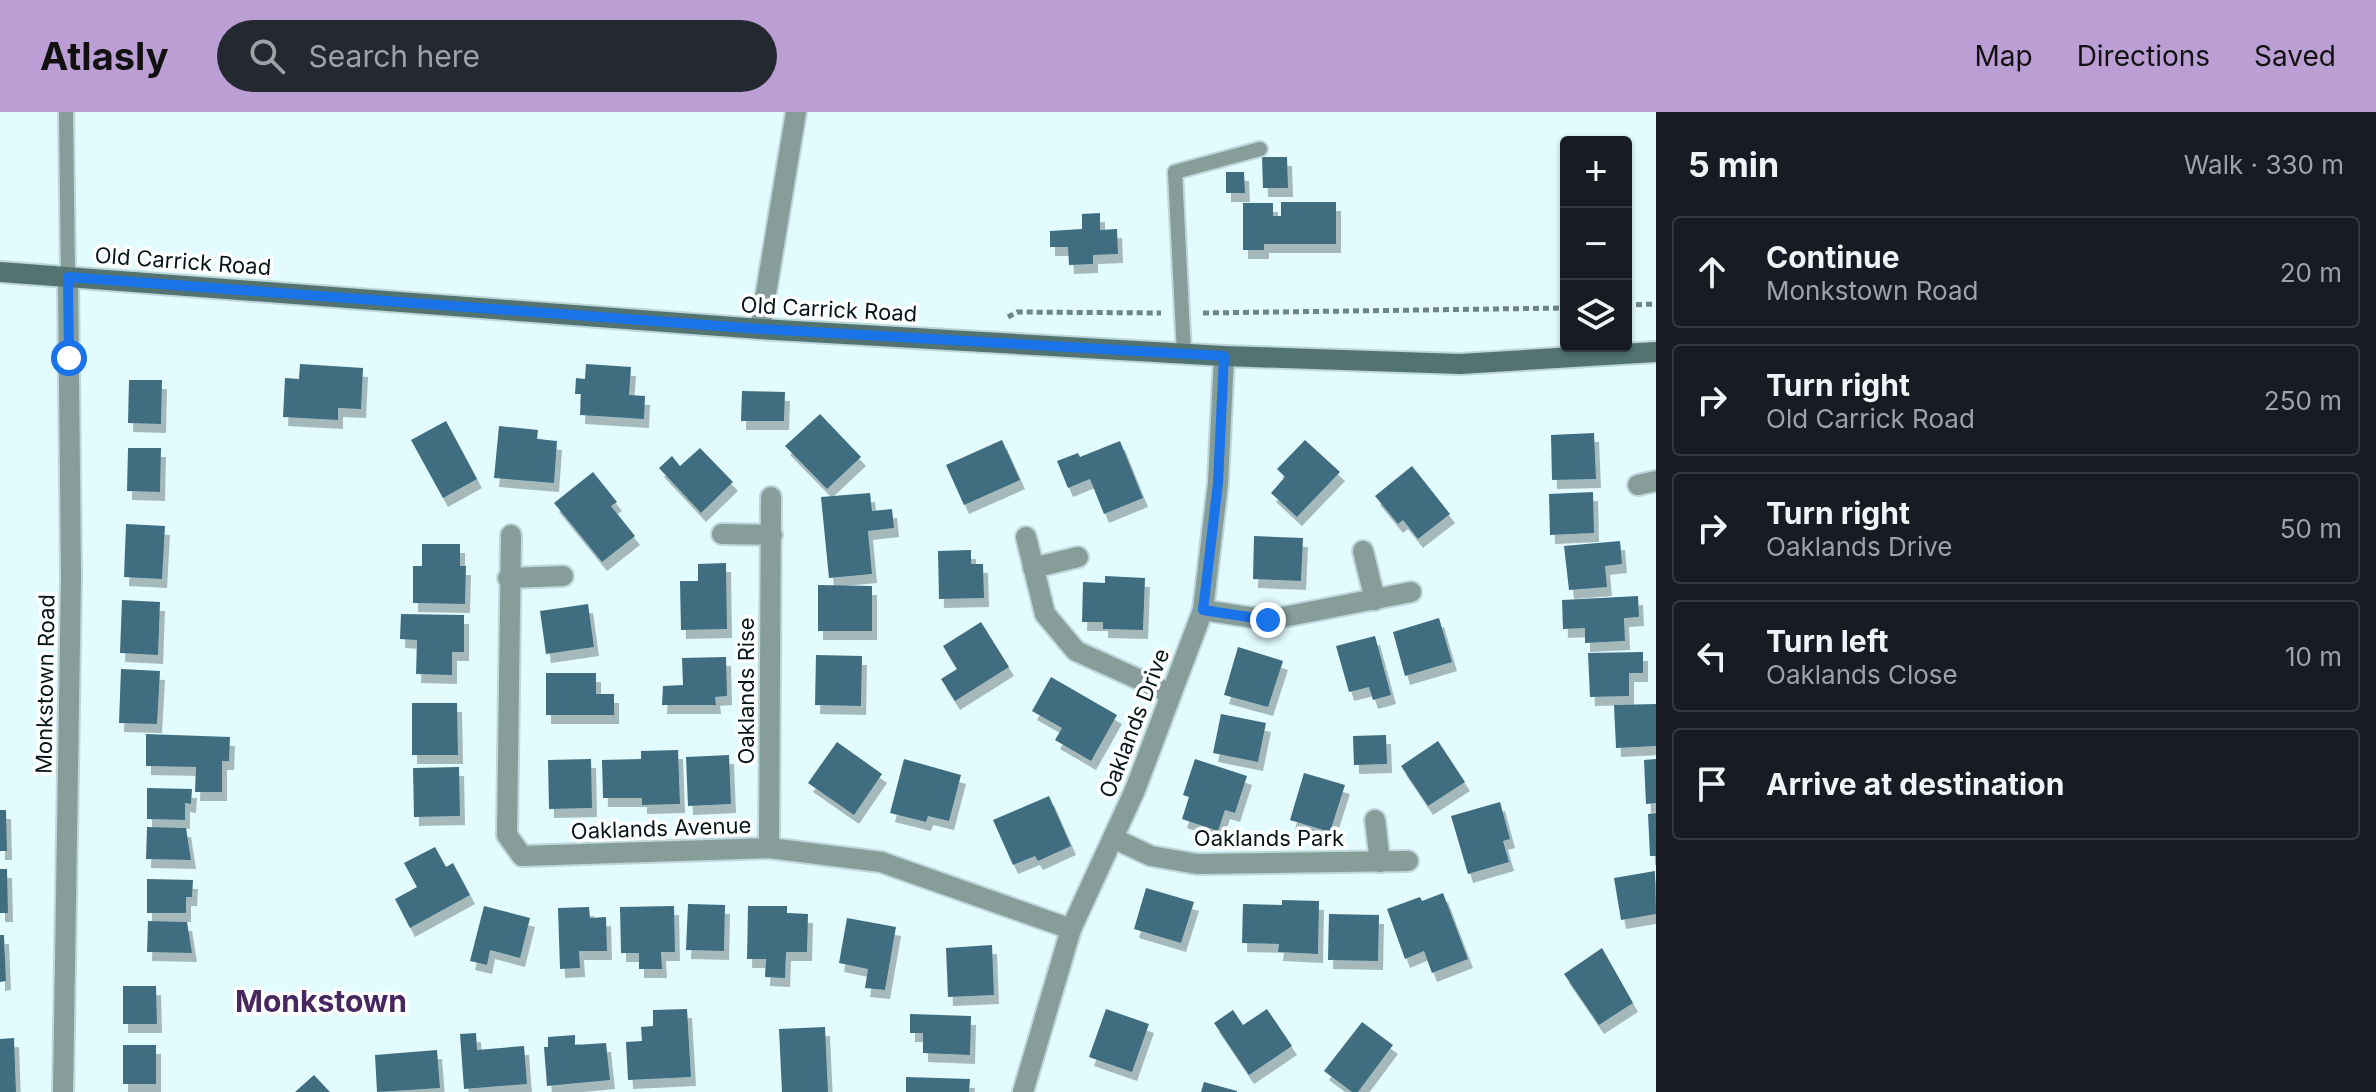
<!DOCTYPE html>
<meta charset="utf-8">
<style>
body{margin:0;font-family:Inter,sans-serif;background:#242831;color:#f1f3f6}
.controls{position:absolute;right:24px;top:24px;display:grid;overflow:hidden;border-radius:8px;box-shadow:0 2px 6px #0004}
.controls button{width:72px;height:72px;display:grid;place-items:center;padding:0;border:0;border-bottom:2px solid #363941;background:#171b24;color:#f1f3f6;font:40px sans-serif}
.stop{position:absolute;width:24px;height:24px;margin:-18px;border:6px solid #1a73e8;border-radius:50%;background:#fff}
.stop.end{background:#1a73e8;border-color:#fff;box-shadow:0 2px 8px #0008}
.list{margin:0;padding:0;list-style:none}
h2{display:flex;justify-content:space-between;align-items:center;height:104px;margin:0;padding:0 32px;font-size:34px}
h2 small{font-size:26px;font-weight:400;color:#9ea1a6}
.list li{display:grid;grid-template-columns:52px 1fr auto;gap:24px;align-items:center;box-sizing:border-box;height:112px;margin:0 16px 16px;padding:0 16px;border:2px solid #363941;border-radius:8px}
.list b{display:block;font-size:30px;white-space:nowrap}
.list p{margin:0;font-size:26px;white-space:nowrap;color:#9ea1a6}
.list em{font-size:26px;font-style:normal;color:#9ea1a6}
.icon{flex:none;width:44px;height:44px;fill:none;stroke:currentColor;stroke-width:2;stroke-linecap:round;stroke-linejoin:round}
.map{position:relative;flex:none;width:1656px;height:980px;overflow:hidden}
header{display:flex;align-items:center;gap:48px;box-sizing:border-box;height:112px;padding:0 40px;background:#bb9ed3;color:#111}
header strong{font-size:38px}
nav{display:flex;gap:44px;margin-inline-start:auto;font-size:28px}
.search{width:560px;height:72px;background:#242831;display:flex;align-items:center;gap:20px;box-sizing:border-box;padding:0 28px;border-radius:44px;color:#9ea1a6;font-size:30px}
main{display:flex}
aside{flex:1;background:#171b24}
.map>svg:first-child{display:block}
.building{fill:#416d80;filter:url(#shadow)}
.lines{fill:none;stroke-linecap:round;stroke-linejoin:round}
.service-casing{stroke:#bed7da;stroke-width:18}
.minor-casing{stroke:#bed7da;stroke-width:24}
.tertiary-casing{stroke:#bed7da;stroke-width:24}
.secondary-casing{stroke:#bed7da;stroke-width:24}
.path{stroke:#708487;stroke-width:5;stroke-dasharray:6 4;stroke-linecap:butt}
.service{stroke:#879d9a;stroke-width:14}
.minor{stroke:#879d9a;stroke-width:20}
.tertiary{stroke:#879d9a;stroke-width:20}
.secondary{stroke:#52736f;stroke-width:20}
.route{stroke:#1a73e8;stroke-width:10}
.labels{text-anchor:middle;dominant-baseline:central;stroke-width:7;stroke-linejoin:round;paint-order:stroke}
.street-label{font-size:22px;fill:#07171a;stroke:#fff}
.district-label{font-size:30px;font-weight:bold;fill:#47275f;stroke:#fff}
</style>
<header>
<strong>Atlasly</strong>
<div class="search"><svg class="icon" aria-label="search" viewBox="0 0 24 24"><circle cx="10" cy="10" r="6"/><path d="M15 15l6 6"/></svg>Search here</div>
<nav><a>Map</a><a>Directions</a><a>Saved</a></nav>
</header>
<main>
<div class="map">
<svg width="1656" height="980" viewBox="0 0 1656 980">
<defs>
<filter id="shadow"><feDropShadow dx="5" dy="9" stdDeviation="0" flood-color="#0004"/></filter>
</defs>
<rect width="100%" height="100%" fill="#e1fbfe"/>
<g class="building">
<polygon points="1262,45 1287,45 1288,76 1263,76"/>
<polygon points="1226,60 1244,60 1245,81 1226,81"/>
<polygon points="1281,90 1336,90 1336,132 1264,132 1264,138 1243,138 1243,91 1273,91 1273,104 1281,104"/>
<polygon points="1100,101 1100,118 1117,117 1118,142 1093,143 1093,152 1069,153 1068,135 1050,135 1050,119 1082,117 1082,102"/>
<polygon points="300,252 363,256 361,297 338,296 338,308 283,305 285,266 299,267"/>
<polygon points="586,252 631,255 629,283 645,284 644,307 580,303 581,282 575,282 576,266 585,267"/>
<polygon points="129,268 162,268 161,312 128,311"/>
<polygon points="742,279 785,280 784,309 741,309"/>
<polygon points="820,302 861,345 827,377 785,334"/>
<polygon points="446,309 477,367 443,386 411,328"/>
<polygon points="499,314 538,318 537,327 557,329 554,371 494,366"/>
<polygon points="1594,321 1596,367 1552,368 1551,323"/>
<polygon points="1002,328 1020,368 964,393 946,353"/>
<polygon points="1305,328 1340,360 1297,405 1271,381 1285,365 1277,357"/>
<polygon points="1120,329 1143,386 1104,402 1090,367 1068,376 1057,349 1078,341 1080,345"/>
<polygon points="128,336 161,336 160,380 127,379"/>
<polygon points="700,336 733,370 701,401 659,356 672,344 680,354"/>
<polygon points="1412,354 1450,402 1418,427 1403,408 1398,412 1375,384"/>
<polygon points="593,360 617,390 611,394 635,424 602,450 554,391"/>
<polygon points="1593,380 1594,421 1550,423 1549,382"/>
<polygon points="870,381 872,399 892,397 894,416 868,419 872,462 829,466 821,385"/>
<polygon points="126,412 165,414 162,467 124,465"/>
<polygon points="1254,424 1303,426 1301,469 1253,467"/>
<polygon points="1620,429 1622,452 1605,454 1607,475 1569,478 1564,434"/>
<polygon points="422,432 460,432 460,454 466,454 465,492 413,491 413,454 422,454"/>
<polygon points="971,438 971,452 983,452 984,486 939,487 938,439"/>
<polygon points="726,451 727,517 681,518 680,469 698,469 698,452"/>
<polygon points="1105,464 1145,466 1143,518 1103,517 1103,510 1082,510 1083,470 1105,471"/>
<polygon points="818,473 872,474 872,519 818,519"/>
<polygon points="1638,484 1639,505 1624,506 1625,529 1585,531 1585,516 1563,517 1562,488"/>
<polygon points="122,488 160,490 158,543 120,541"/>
<polygon points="588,492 594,535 546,542 540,499"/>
<polygon points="401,502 464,503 464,540 452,540 452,563 416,562 417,528 400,527"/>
<polygon points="1439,506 1452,550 1405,564 1393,520"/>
<polygon points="981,510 1009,555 955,589 941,567 957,557 943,534"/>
<polygon points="1375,524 1391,583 1373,588 1369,575 1349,580 1336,534"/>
<polygon points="1238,535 1283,549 1268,595 1224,583"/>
<polygon points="1643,540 1643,561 1629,561 1629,584 1590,585 1588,541"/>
<polygon points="816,543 862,544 861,594 815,593"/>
<polygon points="726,545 727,584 715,585 716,593 662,593 663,574 683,573 682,546"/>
<polygon points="121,557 160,559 157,612 119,611"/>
<polygon points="546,561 596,561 596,582 614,582 614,603 546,603"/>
<polygon points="1051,565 1117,603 1091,649 1055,628 1062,616 1032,599"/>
<polygon points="412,591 457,591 458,643 412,643"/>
<polygon points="1656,592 1656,634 1616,636 1614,593"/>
<polygon points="1221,602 1266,611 1258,650 1213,641"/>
<polygon points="146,622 230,625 229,649 222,649 222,680 195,680 196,655 146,654"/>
<polygon points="1386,623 1387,652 1354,653 1353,624"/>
<polygon points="1438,629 1465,670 1428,694 1401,654"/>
<polygon points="837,630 882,662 854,703 808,671"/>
<polygon points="678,638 680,692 642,693 642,686 603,686 602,648 641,647 641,639"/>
<polygon points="729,643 731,692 688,694 686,645"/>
<polygon points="591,647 592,696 549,697 548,648"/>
<polygon points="904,647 961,663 949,709 928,704 926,710 890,701"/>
<polygon points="1195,647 1247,664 1235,701 1225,698 1218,719 1182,707 1189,685 1183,683"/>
<polygon points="1656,647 1656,691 1646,692 1644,648"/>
<polygon points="459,655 460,704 414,705 413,656"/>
<polygon points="1304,661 1345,673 1330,720 1290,708"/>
<polygon points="147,676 192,677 191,692 185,691 185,708 147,707"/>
<polygon points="1049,684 1071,734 1038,749 1035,744 1013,753 993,708"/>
<polygon points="1500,690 1510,727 1503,729 1509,750 1468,762 1451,704"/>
<polygon points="0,698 6,698 7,739 0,739"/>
<polygon points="1656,701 1656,744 1650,744 1648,702"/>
<polygon points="147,715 186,716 191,748 146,747"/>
<polygon points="435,735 446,755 453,751 470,783 410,816 395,787 417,775 404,751"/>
<polygon points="0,757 7,757 8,801 0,801"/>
<polygon points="1655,759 1656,802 1621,808 1614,766"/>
<polygon points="147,767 193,768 192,785 186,785 186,801 147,801"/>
<polygon points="1146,776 1194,790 1181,831 1134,817"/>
<polygon points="1443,781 1468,847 1432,861 1424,839 1405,847 1387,797 1420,785 1422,789"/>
<polygon points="1282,788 1319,789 1318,842 1278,840 1279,832 1242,831 1243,792 1282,793"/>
<polygon points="688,792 725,793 724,839 686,838"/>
<polygon points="484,794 530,806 520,846 490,838 487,853 470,849"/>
<polygon points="674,794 675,840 661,840 662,857 639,857 639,841 621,841 620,795"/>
<polygon points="748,794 787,794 787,801 808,802 807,840 786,840 785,866 765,865 766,847 747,847"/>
<polygon points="589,795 590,806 606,805 607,839 579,839 580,856 560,857 558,796"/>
<polygon points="1329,802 1379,803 1378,849 1328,848"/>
<polygon points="847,806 896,815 885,878 865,876 868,857 839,851"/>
<polygon points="148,809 187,810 192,841 147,840"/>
<polygon points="0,823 4,823 6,869 0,870"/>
<polygon points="992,833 994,883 948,885 946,836"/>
<polygon points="1602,836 1633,891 1599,913 1564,862"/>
<polygon points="123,874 156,874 157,912 123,912"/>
<polygon points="687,897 691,965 628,968 626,930 642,929 641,915 653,914 653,898"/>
<polygon points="1106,897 1149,912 1132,960 1089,945"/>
<polygon points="1267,897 1292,934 1249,963 1214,911 1233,898 1243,913"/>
<polygon points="910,902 971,904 970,943 923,941 923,921 910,921"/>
<polygon points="1362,910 1393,933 1358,980 1352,980 1324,959"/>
<polygon points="825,915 828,980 782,980 779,917"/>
<polygon points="476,921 477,938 524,934 527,972 464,977 460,922"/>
<polygon points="575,923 575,933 606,931 610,968 547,974 544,935 548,935 548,925"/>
<polygon points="14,926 16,980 0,980 0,927"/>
<rect x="123" y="933" width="33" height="39"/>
<polygon points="437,938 440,976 377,980 375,943"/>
<polygon points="314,963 330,980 295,980"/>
<polygon points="906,965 970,967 969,980 906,980"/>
<polygon points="1204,970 1237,979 1237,980 1201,980"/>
</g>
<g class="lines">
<defs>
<g id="service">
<polyline points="66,0 68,165"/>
<polyline points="1184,242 1175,60 1260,37"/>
</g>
<g id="minor">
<polyline points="1638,373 1656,369"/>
<polyline points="722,422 772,423"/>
<polyline points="511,423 507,723 522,744 769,736 881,750 1071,817"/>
<polyline points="1026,425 1045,502 1076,539 1169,581"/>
<polyline points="1363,439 1375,488"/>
<polyline points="1033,456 1078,445"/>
<polyline points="508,466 563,464"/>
<polyline points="1203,498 1268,508 1411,480"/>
<polyline points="1375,708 1380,750"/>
<polyline points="1115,727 1151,744 1197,752 1408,749"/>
<polyline points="769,736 771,385"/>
<polyline points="1023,980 1071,817 1135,678 1203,498 1218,371 1224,244"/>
</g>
<g id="tertiary">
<polyline points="760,217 796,0"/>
<polyline points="63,980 71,464 68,165"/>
</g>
<polyline id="secondary" points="0,160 760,217 1224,244 1460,252 1656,240"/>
</defs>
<use href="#service" class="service-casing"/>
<use href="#minor" class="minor-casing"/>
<use href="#tertiary" class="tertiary-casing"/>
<use href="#secondary" class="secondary-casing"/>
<g class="path">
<polyline points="1626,193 1656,192"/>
<polyline points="1203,201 1566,196"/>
<polyline points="1008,205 1017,200 1161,201"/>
</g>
<use href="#service" class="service"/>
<use href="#minor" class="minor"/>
<use href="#tertiary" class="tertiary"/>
<use href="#secondary" class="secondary"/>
</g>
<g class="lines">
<polyline class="route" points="69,246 68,165 760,217 1224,244 1218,371 1203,498 1268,508"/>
</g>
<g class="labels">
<g class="street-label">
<text transform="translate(183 149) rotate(4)">Old Carrick Road</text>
<text transform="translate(829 197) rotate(3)">Old Carrick Road</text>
<text transform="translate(45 572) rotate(-89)">Monkstown Road</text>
<text transform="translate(746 579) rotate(-90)">Oaklands Rise</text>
<text transform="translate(1134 611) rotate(-69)">Oaklands Drive</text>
<text transform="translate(661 716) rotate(-2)">Oaklands Avenue</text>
<text x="1269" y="726">Oaklands Park</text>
</g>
<g class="district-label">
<text x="321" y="889">Monkstown</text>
</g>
</g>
</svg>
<div class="controls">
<button>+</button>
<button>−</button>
<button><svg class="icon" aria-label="layers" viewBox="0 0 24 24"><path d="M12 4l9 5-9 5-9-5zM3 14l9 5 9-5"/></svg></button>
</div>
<div class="stop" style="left:69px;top:246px"></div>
<div class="stop end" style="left:1268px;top:508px"></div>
</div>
<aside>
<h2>5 min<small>Walk · 330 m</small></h2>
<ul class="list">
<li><svg class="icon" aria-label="ahead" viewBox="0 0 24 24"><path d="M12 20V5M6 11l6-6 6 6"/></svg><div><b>Continue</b><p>Monkstown Road</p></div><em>20 m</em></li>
<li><svg class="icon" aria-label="right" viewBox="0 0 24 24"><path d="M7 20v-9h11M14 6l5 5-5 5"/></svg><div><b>Turn right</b><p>Old Carrick Road</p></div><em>250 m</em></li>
<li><svg class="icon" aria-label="right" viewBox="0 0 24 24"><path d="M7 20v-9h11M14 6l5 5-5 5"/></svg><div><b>Turn right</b><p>Oaklands Drive</p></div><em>50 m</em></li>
<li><svg class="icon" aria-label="left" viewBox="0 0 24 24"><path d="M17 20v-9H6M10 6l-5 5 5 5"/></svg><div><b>Turn left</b><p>Oaklands Close</p></div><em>10 m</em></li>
<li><svg class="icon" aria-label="arrive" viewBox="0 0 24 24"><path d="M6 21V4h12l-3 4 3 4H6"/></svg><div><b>Arrive at destination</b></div></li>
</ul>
</aside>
</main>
